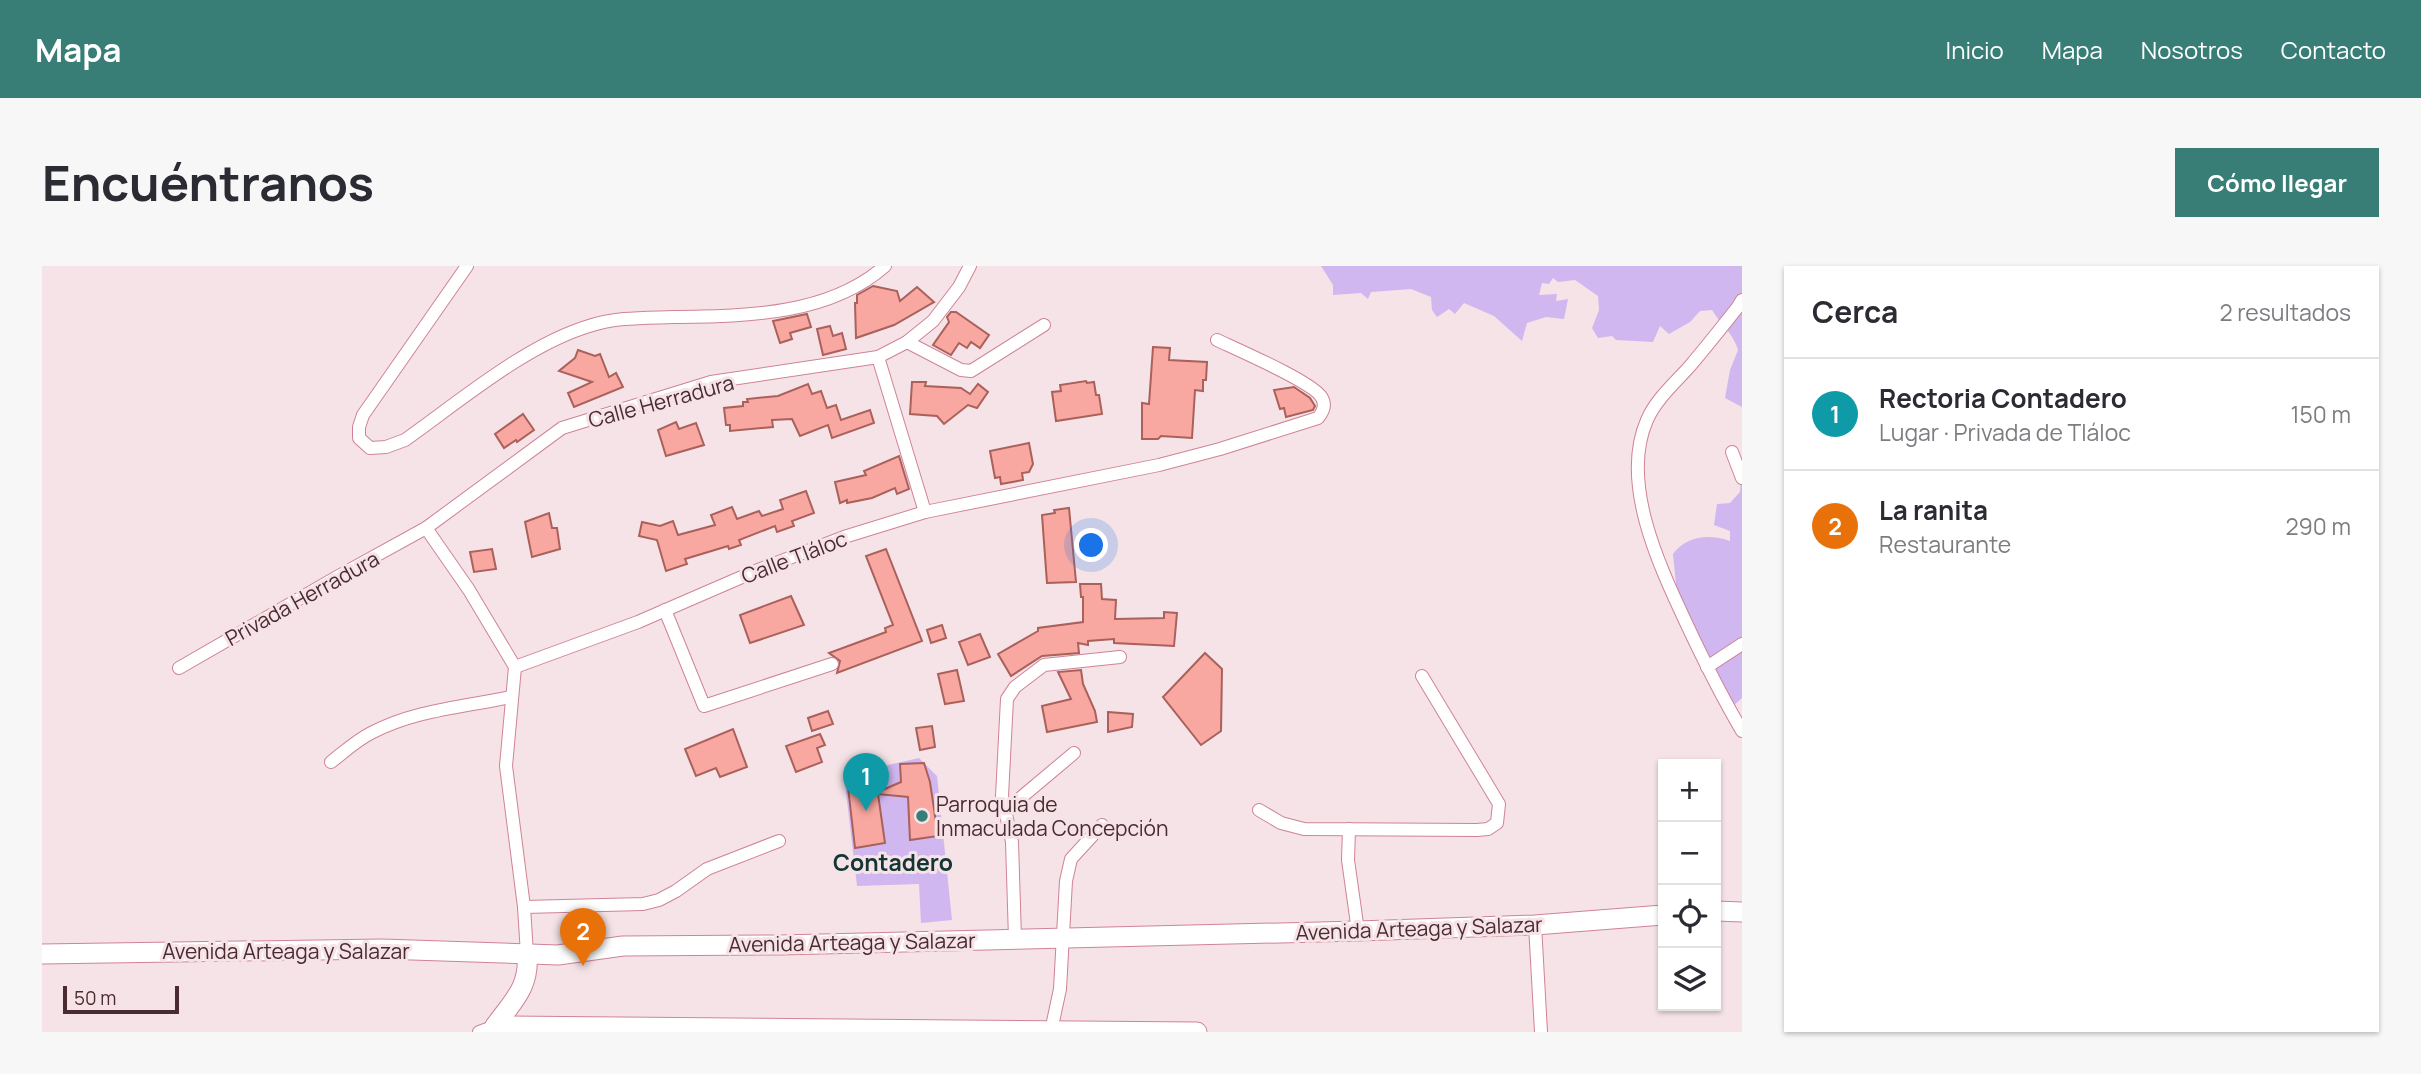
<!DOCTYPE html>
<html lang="es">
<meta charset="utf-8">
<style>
body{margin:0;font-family:Manrope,sans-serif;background:#f7f7f7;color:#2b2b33}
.controls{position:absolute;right:21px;bottom:21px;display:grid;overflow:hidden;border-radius:0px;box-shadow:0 2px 5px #0004}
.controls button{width:63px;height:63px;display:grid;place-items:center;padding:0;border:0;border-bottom:2px solid #e1e1e2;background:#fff;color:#2b2b33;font:35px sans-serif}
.scale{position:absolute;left:21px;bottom:18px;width:116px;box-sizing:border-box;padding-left:7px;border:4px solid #4b2b32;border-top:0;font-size:19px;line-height:24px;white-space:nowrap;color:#4b2b32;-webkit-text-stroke:5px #f5e3e7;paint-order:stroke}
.you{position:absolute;left:1050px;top:280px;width:24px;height:24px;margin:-18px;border:5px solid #fff;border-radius:50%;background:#1a73e8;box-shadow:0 0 0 10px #1a73e833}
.badge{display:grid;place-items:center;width:46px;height:46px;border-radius:50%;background:#387e76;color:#fff;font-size:23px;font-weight:700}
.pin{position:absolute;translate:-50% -58px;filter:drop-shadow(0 2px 4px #0008)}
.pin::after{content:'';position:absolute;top:37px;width:24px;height:21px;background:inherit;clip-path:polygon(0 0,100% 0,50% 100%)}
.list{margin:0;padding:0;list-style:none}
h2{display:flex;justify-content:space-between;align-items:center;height:91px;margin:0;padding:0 28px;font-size:30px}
h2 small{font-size:23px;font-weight:400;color:#7c7c81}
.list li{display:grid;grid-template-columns:46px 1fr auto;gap:21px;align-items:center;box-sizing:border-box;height:112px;padding:0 28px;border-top:2px solid #e1e1e2}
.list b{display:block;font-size:26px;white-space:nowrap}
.list p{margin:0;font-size:23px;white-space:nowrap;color:#7c7c81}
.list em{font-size:23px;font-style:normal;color:#7c7c81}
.icon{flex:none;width:38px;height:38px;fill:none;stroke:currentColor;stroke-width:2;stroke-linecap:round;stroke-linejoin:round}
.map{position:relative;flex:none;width:1700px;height:766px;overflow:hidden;border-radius:0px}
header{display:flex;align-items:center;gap:42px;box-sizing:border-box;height:98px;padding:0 35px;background:#387e76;color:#fff}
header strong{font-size:33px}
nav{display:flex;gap:38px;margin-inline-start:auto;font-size:24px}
.intro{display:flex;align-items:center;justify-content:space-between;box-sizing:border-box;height:168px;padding:0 42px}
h1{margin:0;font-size:49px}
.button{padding:18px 32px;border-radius:0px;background:#387e76;color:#fff;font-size:24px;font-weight:700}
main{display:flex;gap:42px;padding:0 42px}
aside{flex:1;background:#fff;border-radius:0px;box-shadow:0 2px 5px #0004}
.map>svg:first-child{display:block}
.green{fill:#d0b7f0}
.building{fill:#f9a8a1;stroke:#aa605b;stroke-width:2}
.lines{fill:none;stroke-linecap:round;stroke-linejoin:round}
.street-casing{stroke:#d08396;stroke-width:14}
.secondary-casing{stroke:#d08396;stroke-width:21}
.street{stroke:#fff;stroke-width:12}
.secondary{stroke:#fff;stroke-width:19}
.poi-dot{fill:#387e76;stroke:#f5e3e7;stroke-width:2.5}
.labels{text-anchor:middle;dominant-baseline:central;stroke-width:6;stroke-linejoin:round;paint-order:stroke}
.street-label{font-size:21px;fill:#4b2b32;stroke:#f5e3e7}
.poi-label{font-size:21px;fill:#4b2b32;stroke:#f5e3e7;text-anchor:start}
.neighbourhood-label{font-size:23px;font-weight:bold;fill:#143632;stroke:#f5e3e7}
</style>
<header>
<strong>Mapa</strong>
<nav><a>Inicio</a><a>Mapa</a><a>Nosotros</a><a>Contacto</a></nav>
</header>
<div class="intro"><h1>Encuéntranos</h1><a class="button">Cómo llegar</a></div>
<main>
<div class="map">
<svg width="1700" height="766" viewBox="0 0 1700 766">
<rect width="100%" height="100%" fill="#f5e3e7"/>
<g class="green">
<path d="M1279,0H1700V141L1683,132L1688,104L1696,84C1691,67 1679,59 1670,44L1658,45L1648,56L1627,68L1618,60L1611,76L1574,74L1570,70L1556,72L1550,62L1557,44L1556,30L1533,14L1516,16L1511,12L1507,18L1500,17L1497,29L1515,28L1514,35L1526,33L1522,53L1504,51L1485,57L1480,75L1452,50L1422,37L1413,48L1407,43L1395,51L1390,44L1389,31L1369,23L1329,26L1326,33L1319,27L1291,29V19Z"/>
<path d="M1700,196V432L1691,440L1632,320L1634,318L1631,288C1645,269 1668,268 1688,275V265L1672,259L1675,238L1688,237L1698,226Z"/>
<polygon points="877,492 895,510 910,654 879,657 877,618 815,620 802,509"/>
</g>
<g class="building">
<polygon points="831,20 855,25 858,35 875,21 892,36 852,59 814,72 813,37 815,37 815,29"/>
<polygon points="909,46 914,46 947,69 938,82 929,76 925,82 917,77 909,89 891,79 907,56 905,51"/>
<polygon points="765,48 769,61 748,67 750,73 738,77 731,55"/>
<polygon points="788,60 791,70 800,67 804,83 781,89 775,63"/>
<polygon points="1111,81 1128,82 1127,94 1165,96 1164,114 1161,114 1161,125 1153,124 1150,172 1119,170 1116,173 1100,173 1100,137 1107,138"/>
<polygon points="536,84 553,90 558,88 567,111 574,107 581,121 532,141 526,127 550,116 517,105 533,92"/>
<polygon points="1044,115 1045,117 1052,116 1054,129 1057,129 1060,148 1014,155 1010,126 1019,125 1018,119"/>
<polygon points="870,116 884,116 883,120 919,122 928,128 936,118 946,126 935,142 926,139 902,158 895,150 868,148"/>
<polygon points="766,118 770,128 779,125 785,142 794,139 799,154 828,144 832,157 790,172 786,159 758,170 750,153 730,154 731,161 688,165 688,159 684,159 682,142 701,140 701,136 706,136 705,133 736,130"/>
<polygon points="1252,121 1268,132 1273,140 1271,144 1244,151 1242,142 1238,143 1232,124"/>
<polygon points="481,148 492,164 475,176 474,174 462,182 453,168"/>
<polygon points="634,156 637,163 654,157 662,179 624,190 616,164"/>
<polygon points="987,177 991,198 987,206 980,207 981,214 959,218 958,211 953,212 948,185"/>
<polygon points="857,190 867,223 855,228 853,222 830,232 805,237 805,234 798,237 793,216 824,209 822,205"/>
<polygon points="764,225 772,247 750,255 752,260 735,266 733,260 697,274 699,279 687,283 686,280 643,293 645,298 624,305 615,274 597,270 600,256 618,260 631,255 636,269 673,259 669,249 690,241 695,253 717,245 720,250 741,243 738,234"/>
<polygon points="1027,242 1034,316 1005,317 1000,249 1013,247 1012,244"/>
<polygon points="507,247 510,262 515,262 518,283 490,291 483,256"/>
<polygon points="450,283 454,303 432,306 428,286"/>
<polygon points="844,283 880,375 795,407 798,395 787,387 844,366 843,362 851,359 824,290"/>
<polygon points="1038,318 1059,318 1060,333 1074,334 1073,353 1122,352 1122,346 1135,347 1132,380 1072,377 1072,373 1046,375 1046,379 1036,377 1037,387 1000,390 969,410 956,388 996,365 996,362 1041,356 1041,331 1039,331"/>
<polygon points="749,330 762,359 708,377 698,349"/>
<polygon points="900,359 904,372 889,377 885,364"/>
<polygon points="938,368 948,391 926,399 917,376"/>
<polygon points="1163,387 1180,403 1179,465 1159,479 1121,431"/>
<polygon points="915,404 922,435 903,438 896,408"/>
<polygon points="1039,404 1041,418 1053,445 1055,456 1005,466 1000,440 1029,433 1016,406"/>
<polygon points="786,445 791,458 770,465 766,452"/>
<polygon points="1066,446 1091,448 1090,461 1066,466"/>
<polygon points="890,460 893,481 878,484 874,462"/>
<polygon points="691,463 705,501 678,511 674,502 654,510 643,483"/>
<polygon points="778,468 783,479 775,482 780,496 754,506 744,480"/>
<polygon points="882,497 888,516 896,570 868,574 866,531 836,528 843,577 813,582 805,512 834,509 836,526 859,516 858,498"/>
</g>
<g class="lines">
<defs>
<g id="street">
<path d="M425,0L321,149L317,161V172L328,182L344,181L363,174C418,135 484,79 547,60C575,51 602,52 631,51C703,50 786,50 843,0"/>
<path d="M1700,34L1695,42C1680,61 1664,81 1648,100C1634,116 1614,133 1605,154C1577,218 1619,303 1646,361C1663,397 1680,431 1700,465"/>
<polyline points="865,76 919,104 929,105 1002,59"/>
<polyline points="836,91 883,246"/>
<polyline points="1690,186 1700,212"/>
<polyline points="384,262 427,324 473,401 464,500 482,641 485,688"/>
<polyline points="623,344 662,440 790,398"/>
<path d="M473,401L596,356L716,304L802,271L883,246L1117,199L1178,183L1276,152C1281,146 1284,139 1280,132C1273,117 1194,83 1175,74"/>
<polyline points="1665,401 1700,378"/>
<polyline points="137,402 295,311 384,262 520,162 669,116 836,91 865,76 891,55 917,21 928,0"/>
<path d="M289,496C302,486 315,474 329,467C373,444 421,441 468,431"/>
<polyline points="1217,544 1239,557 1262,563 1435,564 1446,563 1455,557 1457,538 1380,410"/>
<polyline points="963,545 1032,487"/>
<polyline points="1307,563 1306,594 1316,665"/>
<polyline points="482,641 601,638 617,634 634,625 665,603 737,575"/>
<polyline points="1493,659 1499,766"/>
<polyline points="973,673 970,576 960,530 965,433 973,421 1002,399 1078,391"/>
<polyline points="1009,765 1018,723 1024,615 1029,593 1060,559"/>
<polyline points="437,766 453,760"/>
</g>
<g id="secondary">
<polyline points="1674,645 1700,646"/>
<polyline points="0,688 340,683 516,689 581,680 738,679 1316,665 1493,659 1621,649"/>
<polyline points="453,760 1155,766"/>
<path d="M453,760C471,735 488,721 485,688"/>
</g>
</defs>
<use href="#street" class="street-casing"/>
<use href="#secondary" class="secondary-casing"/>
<use href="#street" class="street"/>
<use href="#secondary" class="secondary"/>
</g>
<circle class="poi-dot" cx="880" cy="550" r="7"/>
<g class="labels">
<g class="street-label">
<text transform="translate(619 135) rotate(-15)">Calle Herradura</text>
<text transform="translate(752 291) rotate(-21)">Calle Tláloc</text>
<text transform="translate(260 332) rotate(-29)">Privada Herradura</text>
<text transform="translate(1377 662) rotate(-2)">Avenida Arteaga y Salazar</text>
<text transform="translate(810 676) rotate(-1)">Avenida Arteaga y Salazar</text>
<text x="244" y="685">Avenida Arteaga y Salazar</text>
</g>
<g class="poi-label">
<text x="894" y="538">Parroquia de<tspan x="894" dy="24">Inmaculada Concepción</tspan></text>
</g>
<g class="neighbourhood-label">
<text x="851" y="596">Contadero</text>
</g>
</g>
</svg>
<div class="controls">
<button>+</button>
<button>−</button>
<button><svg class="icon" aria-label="locate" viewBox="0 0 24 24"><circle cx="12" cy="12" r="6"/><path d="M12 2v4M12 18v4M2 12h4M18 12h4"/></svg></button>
<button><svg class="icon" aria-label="layers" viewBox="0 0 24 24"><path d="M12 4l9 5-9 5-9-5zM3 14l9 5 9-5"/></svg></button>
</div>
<div class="scale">50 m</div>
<div class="you"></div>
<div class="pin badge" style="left:824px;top:545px;background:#0f9aa8">1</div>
<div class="pin badge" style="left:541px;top:700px;background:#e8710a">2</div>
</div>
<aside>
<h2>Cerca<small>2 resultados</small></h2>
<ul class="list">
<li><span class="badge" style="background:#0f9aa8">1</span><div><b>Rectoria Contadero</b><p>Lugar · Privada de Tláloc</p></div><em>150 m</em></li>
<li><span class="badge" style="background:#e8710a">2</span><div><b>La ranita</b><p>Restaurante</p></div><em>290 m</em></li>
</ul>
</aside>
</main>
